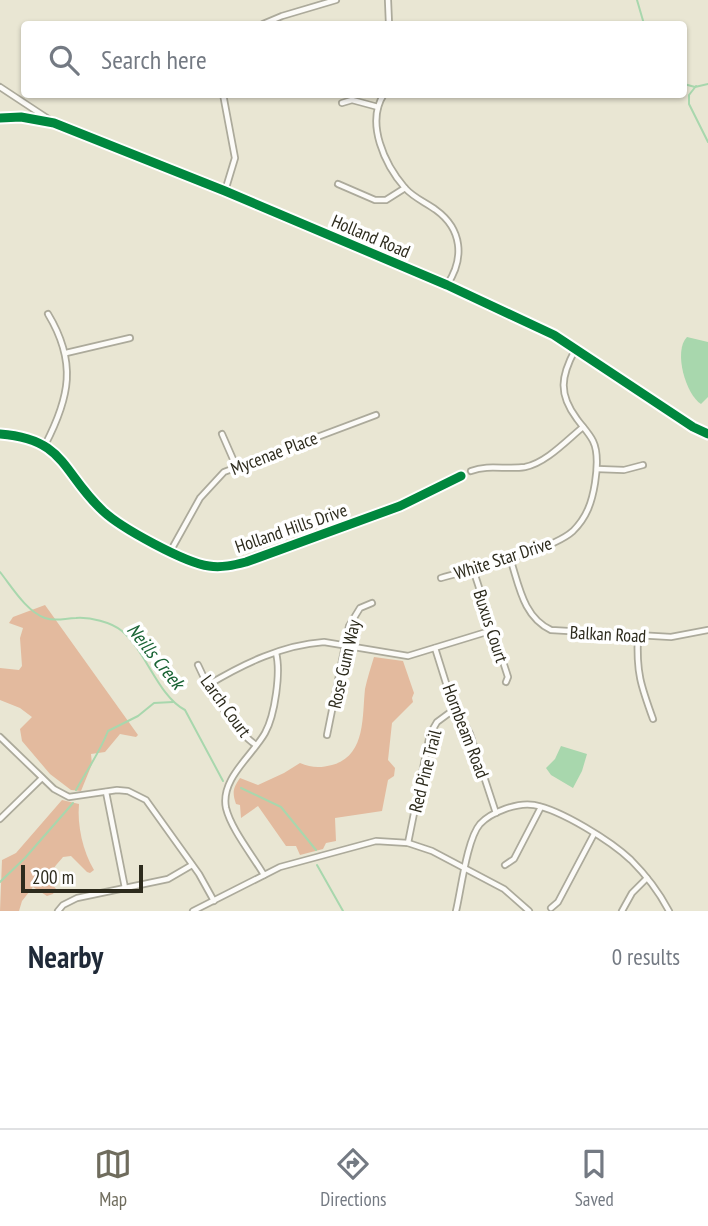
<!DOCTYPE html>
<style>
body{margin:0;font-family:"PT Sans Narrow",sans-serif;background:#f2f2f3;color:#1f2937}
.scale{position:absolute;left:21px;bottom:18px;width:122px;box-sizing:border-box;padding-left:7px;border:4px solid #2d2b1d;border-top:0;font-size:19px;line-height:24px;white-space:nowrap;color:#2d2b1d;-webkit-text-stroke:5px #fff;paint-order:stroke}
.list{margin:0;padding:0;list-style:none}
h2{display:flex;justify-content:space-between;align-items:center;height:91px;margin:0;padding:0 28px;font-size:30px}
h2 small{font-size:23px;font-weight:400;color:#747a83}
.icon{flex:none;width:38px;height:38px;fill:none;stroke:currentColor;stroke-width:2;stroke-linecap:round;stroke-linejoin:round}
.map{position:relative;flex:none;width:708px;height:911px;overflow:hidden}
.search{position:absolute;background:#fff;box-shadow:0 2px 5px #0004;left:21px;right:21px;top:21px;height:77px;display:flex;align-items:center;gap:18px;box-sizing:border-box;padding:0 24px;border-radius:7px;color:#747a83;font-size:26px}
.sheet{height:217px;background:#fff}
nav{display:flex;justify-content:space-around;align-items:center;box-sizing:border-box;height:98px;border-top:2px solid #e0e1e3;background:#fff;font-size:19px;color:#747a83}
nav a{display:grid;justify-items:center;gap:4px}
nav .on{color:#6f6c5d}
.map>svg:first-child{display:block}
.forest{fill:#e3ba9e}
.water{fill:#a8d7ad}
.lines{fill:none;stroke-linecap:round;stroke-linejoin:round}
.stream{stroke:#a8d7ad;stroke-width:2}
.minor-casing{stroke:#acaa9b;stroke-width:8}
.minor{stroke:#fcfbf8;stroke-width:4.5}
.cycleway-casing{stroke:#fff;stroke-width:13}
.cycleway{stroke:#00873e;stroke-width:9}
.labels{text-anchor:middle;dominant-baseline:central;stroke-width:7;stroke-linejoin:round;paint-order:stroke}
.street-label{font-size:18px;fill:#2d2b1d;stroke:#fff}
.water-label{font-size:19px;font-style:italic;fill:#1a6435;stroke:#fff}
</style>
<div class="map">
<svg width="708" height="911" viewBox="0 0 708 911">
<rect width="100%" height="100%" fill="#e9e6d3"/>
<g class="forest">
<polygon points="45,605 138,735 136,737 120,734 105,752 91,754 92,764 81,791 71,790 50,774 22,741 20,729 32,717 20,708 0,700 0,668 19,670 22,666 20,638 23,628 9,623 13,617"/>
<path d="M374,657L403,661L414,693L412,698L413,702L392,723L388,760L395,768L394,776L388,780L382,811L335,818L336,841L326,843L323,849L300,855L296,846H286L258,806L241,818L240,805L236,804C232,792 233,788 240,778L258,785L284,773L300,763C311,768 321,768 332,765C366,756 362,717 365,689C367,679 371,667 374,657Z"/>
<path d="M62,800L79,804C77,825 83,852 94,870L90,873L87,872L71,856L63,857C53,869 45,875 56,889L53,894L47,896L33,887L22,901L19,911H0L2,860L16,853Z"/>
</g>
<g class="water">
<path d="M687,337L708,342V397L701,404C686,395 673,351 687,337Z"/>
<polygon points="561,746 587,754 582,771 573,788 551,775 546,768 555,759"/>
</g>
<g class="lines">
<g class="stream">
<polyline points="637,0 644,24"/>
<polyline points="684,84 695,87 708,84"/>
<polyline points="696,86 689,95 689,104 708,142"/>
<path d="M0,572C12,587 26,611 45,618C56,622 65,618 76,618C90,617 111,622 122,631C146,651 158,696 185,710L223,781"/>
<polyline points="241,788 281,807 316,850"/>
<path d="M76,790C87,770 100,752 108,731L138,716L154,703L173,702"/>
<polyline points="317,865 343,911"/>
<polyline points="0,882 25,858 73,803"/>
</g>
<defs>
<g id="minor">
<polyline points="388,0 389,24"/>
<polyline points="263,24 282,16 336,0"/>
<polyline points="0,87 50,120"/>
<polyline points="223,94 235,158 225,191"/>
<path d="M384,94C365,123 385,165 405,188C414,198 425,202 436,210C462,229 465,258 447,285"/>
<polyline points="342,103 352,100 378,107"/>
<polyline points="0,118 21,117 54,123 225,191 447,285 554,335 693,427 708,434"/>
<polyline points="338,184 375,200 386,200 405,188"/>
<polyline points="66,353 130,338"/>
<path d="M0,434C66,439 62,473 103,511C121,528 185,563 209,566C222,568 234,565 246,562L400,506L461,476"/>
<polyline points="222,434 236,466"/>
<path d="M45,445C70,397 77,362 48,314"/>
<polyline points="597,469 624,470 643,465"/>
<path d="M471,471C489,464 506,470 525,467C546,463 567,440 583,427"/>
<polyline points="170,552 200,498 224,472 376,415"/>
<path d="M510,558C519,585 523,617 551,630L671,637L708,630"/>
<polyline points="473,569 508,677 506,682"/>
<path d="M441,578C472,569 551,551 573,531C587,517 592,502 595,483C597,470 599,453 593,441C589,433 582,426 577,419C558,394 561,376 575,350"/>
<path d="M638,636C636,672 641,686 653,719"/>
<polyline points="435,648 451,699 470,734 496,813"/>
<path d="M198,665C208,688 235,731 256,745"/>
<path d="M208,685C243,664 282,645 324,642L408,656L493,630"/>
<polyline points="327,735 349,626 360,608 372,603"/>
<polyline points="0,737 54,789 69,797 117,790 128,791 146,800 199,874 214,901"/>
<polyline points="106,792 125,888"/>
<polyline points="0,819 42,778"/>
<polyline points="408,843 430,734 437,722 456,708"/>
<polyline points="505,865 514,859 541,807"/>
<path d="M264,875C253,856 231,829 226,808C220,779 252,756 265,733C275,715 281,672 276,653"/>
<polyline points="551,908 558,902 594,834"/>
<polyline points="58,911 63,905 77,898 168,879 192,865"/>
<polyline points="193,911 280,867 376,841 408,843 432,851 504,889 529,911"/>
<path d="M456,911C461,890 467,839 480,824C491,812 518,802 534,805C561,810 611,841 631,860C646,875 659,892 669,911"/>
<polyline points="622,911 632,893 647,878"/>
</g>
</defs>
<use href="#minor" class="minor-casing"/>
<use href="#minor" class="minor"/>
<defs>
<g id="cycleway">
<polyline points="0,118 21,117 54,123 225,191 447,285 554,335 693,427 708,434"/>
<path d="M0,434C66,439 62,473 103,511C121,528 185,563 209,566C222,568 234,565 246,562L400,506L461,476"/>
</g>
</defs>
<use href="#cycleway" class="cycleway-casing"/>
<use href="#cycleway" class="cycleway"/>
</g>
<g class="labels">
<g class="street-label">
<text transform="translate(371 236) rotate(23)">Holland Road</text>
<text transform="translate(274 453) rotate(-21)">Mycenae Place</text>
<text transform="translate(291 528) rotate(-19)">Holland Hills Drive</text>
<text transform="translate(503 558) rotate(-18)">White Star Drive</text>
<text transform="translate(491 626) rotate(72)">Buxus Court</text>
<text transform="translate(608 634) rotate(3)">Balkan Road</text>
<text transform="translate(344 664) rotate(-77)">Rose Gum Way</text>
<text transform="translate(226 706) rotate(54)">Larch Court</text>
<text transform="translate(466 731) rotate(69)">Hornbeam Road</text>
<text transform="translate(425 771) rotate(-76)">Red Pine Trail</text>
</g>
<g class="water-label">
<text transform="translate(156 656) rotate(51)">Neills Creek</text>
</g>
</g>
</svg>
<div class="scale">200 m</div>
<div class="search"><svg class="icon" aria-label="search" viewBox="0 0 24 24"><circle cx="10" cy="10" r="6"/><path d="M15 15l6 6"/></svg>Search here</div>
</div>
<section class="sheet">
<h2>Nearby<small>0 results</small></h2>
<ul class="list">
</ul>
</section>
<nav>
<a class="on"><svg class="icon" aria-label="map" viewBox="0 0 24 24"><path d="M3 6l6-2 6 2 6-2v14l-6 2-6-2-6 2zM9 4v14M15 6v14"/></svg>Map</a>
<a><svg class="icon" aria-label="directions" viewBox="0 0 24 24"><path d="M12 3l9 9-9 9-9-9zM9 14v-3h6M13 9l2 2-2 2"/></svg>Directions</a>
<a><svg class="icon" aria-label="saved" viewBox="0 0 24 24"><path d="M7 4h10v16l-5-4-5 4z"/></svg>Saved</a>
</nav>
